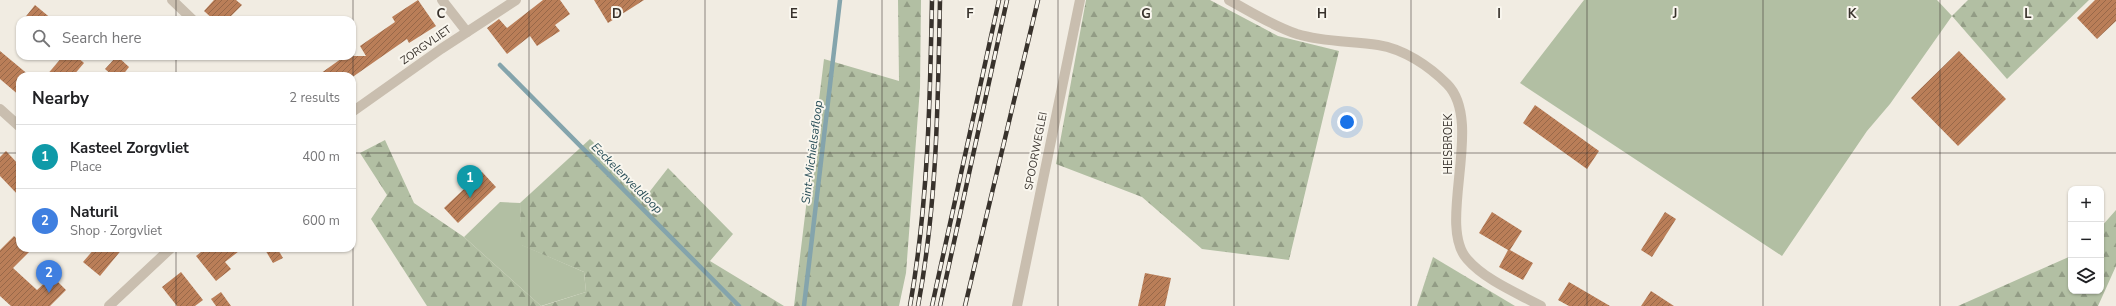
<!DOCTYPE html>
<meta charset="utf-8">
<style>
body{margin:0;font-family:"Nunito Sans",sans-serif;background:#f6f6f6;color:#202124}
.controls{position:absolute;right:12px;bottom:12px;display:grid;overflow:hidden;border-radius:8px;box-shadow:0 1px 3px #0004}
.controls button{width:36px;height:36px;display:grid;place-items:center;padding:0;border:0;border-bottom:1px solid #e0e0e0;background:#fff;color:#202124;font:20px sans-serif}
.you{position:absolute;left:1347px;top:122px;width:14px;height:14px;margin:-10px;border:3px solid #fff;border-radius:50%;background:#1a73e8;box-shadow:0 0 0 6px #1a73e833}
.badge{display:grid;place-items:center;width:26px;height:26px;border-radius:50%;background:#d93025;color:#fff;font-size:13px;font-weight:700}
.pin{position:absolute;translate:-50% -33px;filter:drop-shadow(0 1px 2px #0008)}
.pin::after{content:'';position:absolute;top:21px;width:14px;height:12px;background:inherit;clip-path:polygon(0 0,100% 0,50% 100%)}
.list{margin:0;padding:0;list-style:none}
h2{display:flex;justify-content:space-between;align-items:center;height:52px;margin:0;padding:0 16px;font-size:17px}
h2 small{font-size:13px;font-weight:400;color:#757577}
.list li{display:grid;grid-template-columns:26px 1fr auto;gap:12px;align-items:center;box-sizing:border-box;height:64px;padding:0 16px;border-top:1px solid #e0e0e0}
.list b{display:block;font-size:15px;white-space:nowrap}
.list p{margin:0;font-size:13px;white-space:nowrap;color:#757577}
.list em{font-size:13px;font-style:normal;color:#757577}
.icon{flex:none;width:22px;height:22px;fill:none;stroke:currentColor;stroke-width:2;stroke-linecap:round;stroke-linejoin:round}
.map{position:relative;flex:none;width:2116px;height:306px;overflow:hidden}
.search{position:absolute;background:#fff;box-shadow:0 1px 3px #0004;left:16px;top:16px;width:340px;height:44px;display:flex;align-items:center;gap:10px;box-sizing:border-box;padding:0 14px;border-radius:12px;color:#757577;font-size:15px}
.panel{position:absolute;background:#fff;box-shadow:0 1px 3px #0004;left:16px;top:72px;width:340px;height:180px;border-radius:12px}
.map>svg:first-child{display:block}
.green{fill:#b2bfa3}
.forest{fill:url(#forest-firs)}
.lines{fill:none;stroke-linecap:round;stroke-linejoin:round}
.stream{stroke:#84a4ac;stroke-width:4.5}
.building{fill:url(#building-hatch)}
.street{stroke:#c9beaf;stroke-width:10}
.rail-casing{stroke:#38322c;stroke-width:4.5}
.rail{stroke:#f9f6ee;stroke-width:3;stroke-dasharray:9;stroke-linecap:butt}
.grid{fill:none;stroke:#38322c;stroke-width:1;stroke-opacity:0.55}
.labels{text-anchor:middle;dominant-baseline:central;stroke-width:4;stroke-linejoin:round;paint-order:stroke}
.street-label{font-size:11px;fill:#38322c;stroke:#f9f6ee}
.water-label{font-size:12px;font-style:italic;fill:#264c56;stroke:#f9f6ee}
.grid-label{font-size:13px;text-anchor:middle;font-weight:bold;fill:#38322c;stroke:#f9f6ee;stroke-width:4;stroke-linejoin:round;paint-order:stroke}
</style>
<div class="map">
<svg width="2116" height="306" viewBox="0 0 2116 306">
<defs>
<pattern id="forest-firs" width="22" height="20" patternUnits="userSpaceOnUse"><rect width="22" height="20" fill="#b2bfa3"/><path d="M5 1l3.5 6h-7zM16 11l3.5 6h-7z" fill="#929c85"/></pattern>
<pattern id="building-hatch" width="6" height="6" patternUnits="userSpaceOnUse"><rect width="6" height="6" fill="#ba7e58"/><path d="M-1 1l2-2M0 6l6-6M5 7l2-2" fill="none" stroke="#986849"/></pattern>
</defs>
<rect width="100%" height="100%" fill="#f1ece2"/>
<g class="green">
<polygon points="1584,0 1937,0 1952,16 1890,104 1867,131 1782,256 1520,83"/>
<polygon points="500,202 520,203 522,245 584,272 586,292 541,306 464,237"/>
</g>
<g class="forest">
<polygon points="898,0 921,0 920,88 906,273 899,306 794,306 824,59 899,81"/>
<polygon points="1086,0 1210,0 1278,36 1339,51 1289,260 1202,249 1142,197 1056,164"/>
<polygon points="1968,0 2089,0 2007,79 1952,16"/>
<polygon points="590,139 647,195 668,168 733,234 710,261 784,306 542,306 586,292 584,272 521,245 520,203"/>
<polygon points="385,140 414,203 464,237 541,306 427,306 371,219 387,195 360,153"/>
<polygon points="2116,210 2116,266 2098,306 1958,306 2071,256 2071,291 2101,291 2101,227"/>
<polygon points="1433,257 1515,306 1417,306"/>
</g>
<g class="lines">
<g class="stream">
<polyline points="500,65 739,306"/>
<polyline points="804,306 840,0"/>
</g>
</g>
<g class="building">
<polygon points="214,0 236,0 242,5 227,20 214,20 204,11"/>
<polygon points="418,0 436,26 409,43 407,39 354,76 317,76 345,56 366,56 360,46 395,22 392,17"/>
<polygon points="543,0 560,0 570,14 555,25 560,31 537,46 530,36 507,54 487,28 499,19 507,28"/>
<polygon points="594,0 644,0 608,23"/>
<polygon points="2095,0 2116,0 2116,21 2097,39 2077,18"/>
<polygon points="35,5 53,20 23,20"/>
<polygon points="0,51 30,76 20,76 20,96 0,79"/>
<polygon points="1959,51 2006,99 1958,146 1911,98"/>
<polygon points="63,56 76,56 84,63 73,76 46,76"/>
<polygon points="117,56 129,67 122,76 113,76 105,69"/>
<polygon points="1535,105 1599,151 1587,169 1523,123"/>
<polygon points="6,151 20,166 20,197 0,176 0,157"/>
<polygon points="482,172 496,187 458,223 444,208"/>
<polygon points="1492,212 1522,231 1510,250 1533,263 1523,280 1499,267 1508,250 1479,233"/>
<polygon points="1665,212 1676,219 1652,257 1641,250"/>
<polygon points="14,236 20,242 20,248 26,248 30,251 13,268 37,290 52,276 66,290 50,306 11,306 0,296 0,250"/>
<polygon points="95,248 123,248 100,276 83,262"/>
<polygon points="206,248 243,248 225,262 231,269 216,281 196,256"/>
<polygon points="264,248 277,248 283,258 273,263"/>
<polygon points="181,272 203,300 195,306 177,306 162,287"/>
<polygon points="1145,273 1171,278 1165,306 1138,306"/>
<polygon points="1569,282 1610,306 1569,306 1558,300"/>
<polygon points="1651,291 1674,306 1641,306"/>
<polygon points="221,292 231,306 216,306 211,299"/>
</g>
<g class="lines">
<g class="street">
<polyline points="172,0 193,20"/>
<polyline points="442,0 467,32"/>
<path d="M1229,0C1251,12 1273,26 1297,34C1323,42 1351,41 1378,45C1404,49 1429,66 1447,84C1485,122 1436,224 1467,259C1485,280 1517,293 1541,306"/>
<polyline points="0,109 20,127"/>
<polyline points="352,112 441,49 516,0"/>
<polyline points="109,306 171,248"/>
<polyline points="1017,306 1080,0"/>
</g>
<defs>
<g id="rail">
<path d="M910,306C928,205 930,103 932,0"/>
<path d="M918,306C937,205 938,102 940,0"/>
<polyline points="932,306 999,0"/>
<polyline points="940,306 1007,0"/>
<polyline points="965,306 1038,0"/>
</g>
</defs>
<use href="#rail" class="rail-casing"/>
<use href="#rail" class="rail"/>
</g>
<path class="grid" d="M176,0V20M353,0V306M529,0V306M705,0V306M882,0V306M1058,0V306M1234,0V306M1411,0V306M1587,0V306M1763,0V306M1940,0V306M176,56V76M0,153H20M352,153H2116M176,248V306"/>
<g class="labels">
<g class="street-label">
<text transform="translate(426 45) rotate(-35)">ZORGVLIET</text>
<text transform="translate(1448 144) rotate(-90)">HEISBROEK</text>
<text transform="translate(1036 151) rotate(-79)">SPOORWEGLEI</text>
</g>
<g class="water-label">
<text transform="translate(812 152) rotate(-83)">Sint-Michielsafloop</text>
<text transform="translate(627 178) rotate(45)">Eeckelenveldloop</text>
</g>
</g>
<g class="grid-label">
<text x="441" y="18">C</text>
<text x="617" y="18">D</text>
<text x="794" y="18">E</text>
<text x="970" y="18">F</text>
<text x="1146" y="18">G</text>
<text x="1322" y="18">H</text>
<text x="1499" y="18">I</text>
<text x="1675" y="18">J</text>
<text x="1852" y="18">K</text>
<text x="2028" y="18">L</text>
</g>
</svg>
<div class="controls">
<button>+</button>
<button>−</button>
<button><svg class="icon" aria-label="layers" viewBox="0 0 24 24"><path d="M12 4l9 5-9 5-9-5zM3 14l9 5 9-5"/></svg></button>
</div>
<div class="you"></div>
<div class="pin badge" style="left:470px;top:198px;background:#0f9aa8">1</div>
<div class="pin badge" style="left:49px;top:293px;background:#3f7fe0">2</div>
<div class="search"><svg class="icon" aria-label="search" viewBox="0 0 24 24"><circle cx="10" cy="10" r="6"/><path d="M15 15l6 6"/></svg>Search here</div>
<section class="panel">
<h2>Nearby<small>2 results</small></h2>
<ul class="list">
<li><span class="badge" style="background:#0f9aa8">1</span><div><b>Kasteel Zorgvliet</b><p>Place</p></div><em>400 m</em></li>
<li><span class="badge" style="background:#3f7fe0">2</span><div><b>Naturil</b><p>Shop · Zorgvliet</p></div><em>600 m</em></li>
</ul>
</section>
</div>
